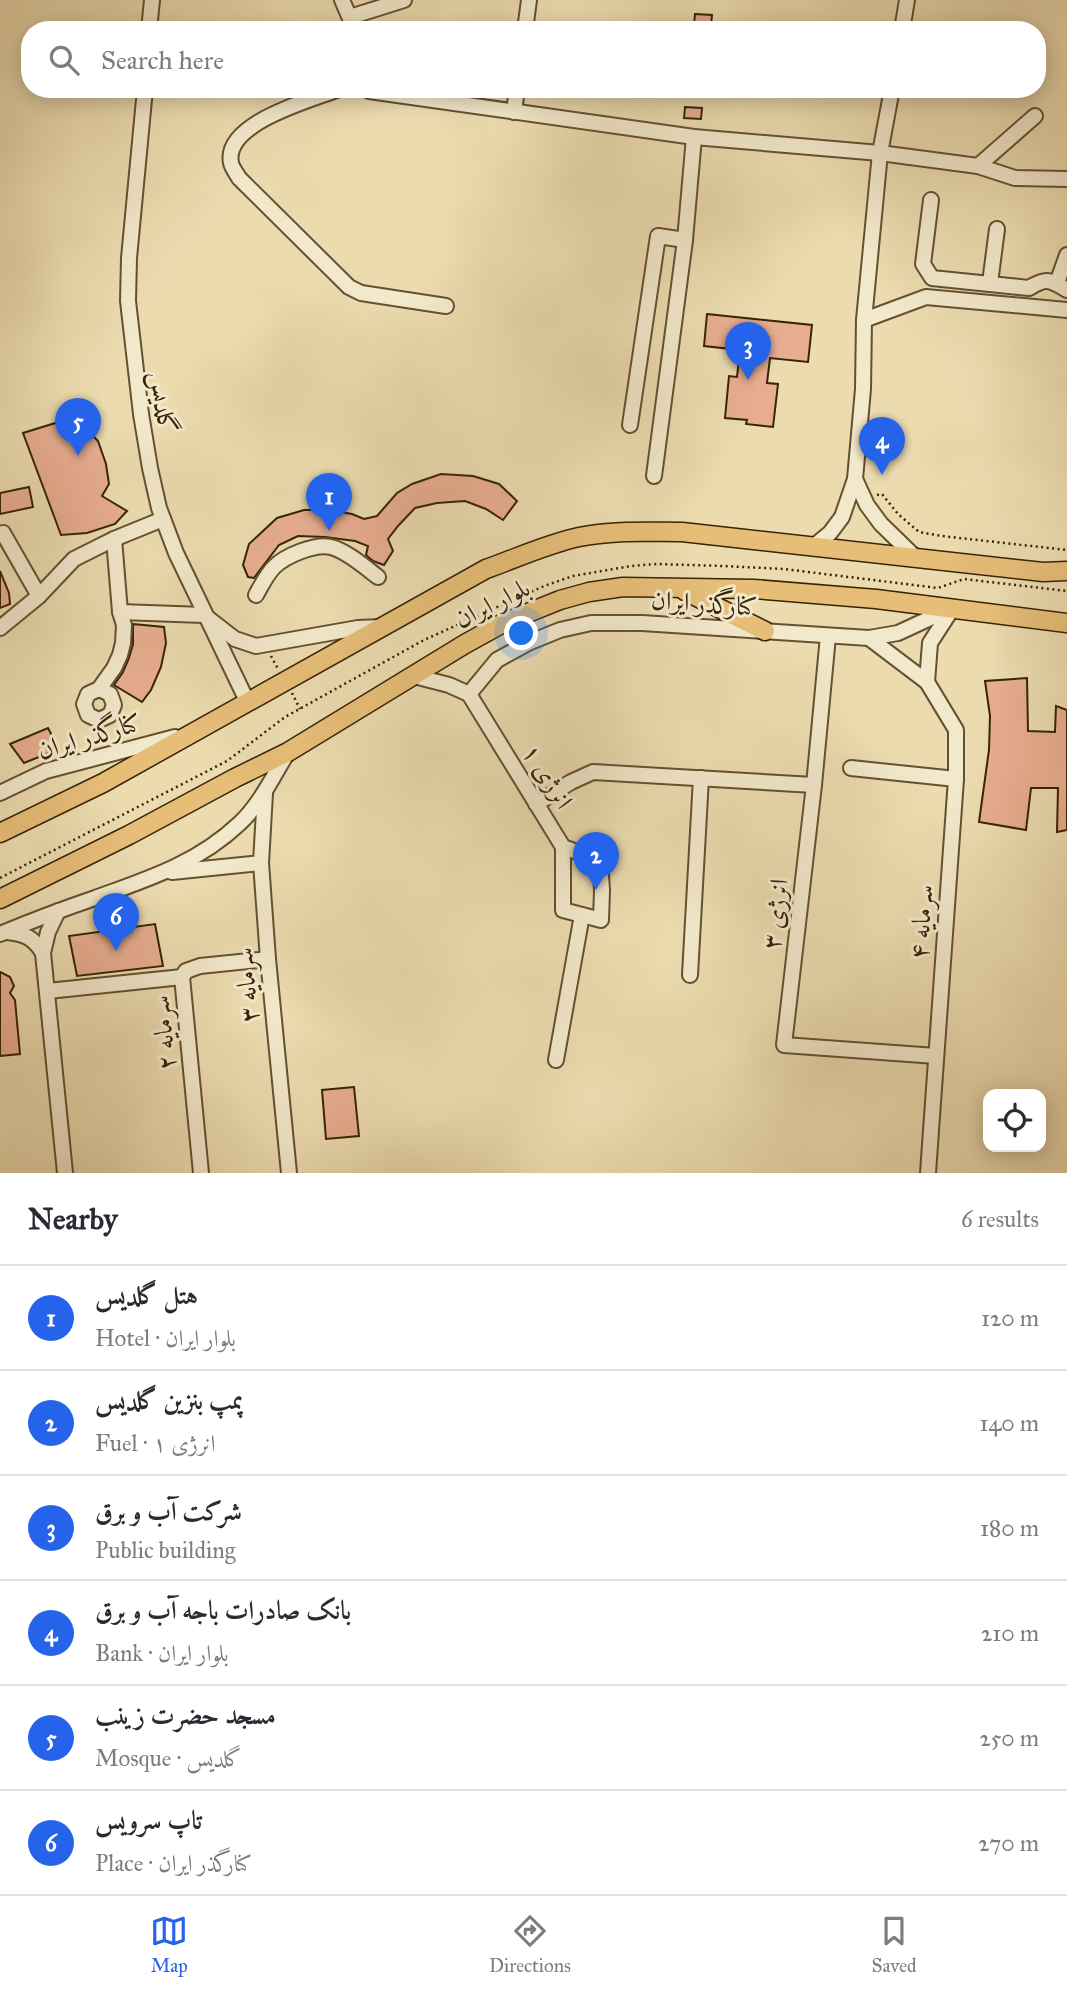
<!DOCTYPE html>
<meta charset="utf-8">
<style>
body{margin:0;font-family:"IM FELL Great Primer",Amiri,serif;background:#f2f2f3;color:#2b2b33}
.controls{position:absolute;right:21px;bottom:21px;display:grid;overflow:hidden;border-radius:14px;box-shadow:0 4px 18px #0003}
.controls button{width:63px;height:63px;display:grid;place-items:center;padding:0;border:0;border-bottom:2px solid #e1e1e2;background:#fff;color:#2b2b33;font:35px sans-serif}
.you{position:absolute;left:522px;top:634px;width:24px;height:24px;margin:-18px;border:5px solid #fff;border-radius:50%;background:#1a73e8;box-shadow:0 0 0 10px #1a73e833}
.badge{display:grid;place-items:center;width:46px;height:46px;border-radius:50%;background:#2563eb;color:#fff;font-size:23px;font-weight:700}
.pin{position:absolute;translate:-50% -58px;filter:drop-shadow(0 2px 4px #0008)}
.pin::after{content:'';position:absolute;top:37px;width:24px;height:21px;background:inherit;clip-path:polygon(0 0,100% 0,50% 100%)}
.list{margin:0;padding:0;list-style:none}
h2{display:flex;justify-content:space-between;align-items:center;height:91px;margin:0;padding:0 28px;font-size:30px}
h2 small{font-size:23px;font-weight:400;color:#7c7c81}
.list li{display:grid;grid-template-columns:46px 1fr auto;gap:21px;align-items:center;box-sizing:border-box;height:105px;padding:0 28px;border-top:2px solid #e1e1e2}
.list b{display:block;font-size:26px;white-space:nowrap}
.list p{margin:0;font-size:23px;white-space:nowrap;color:#7c7c81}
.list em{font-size:23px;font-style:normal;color:#7c7c81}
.icon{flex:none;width:38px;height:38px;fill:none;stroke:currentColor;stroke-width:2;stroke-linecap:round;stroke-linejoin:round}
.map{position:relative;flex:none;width:1067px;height:1173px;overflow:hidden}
.search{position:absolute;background:#fff;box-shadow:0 4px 18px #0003;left:21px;right:21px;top:21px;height:77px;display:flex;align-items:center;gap:18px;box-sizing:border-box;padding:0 24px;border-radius:28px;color:#7c7c81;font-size:26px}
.sheet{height:721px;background:#fff}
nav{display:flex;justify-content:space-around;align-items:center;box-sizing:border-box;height:98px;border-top:2px solid #e1e1e2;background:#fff;font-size:19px;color:#7c7c81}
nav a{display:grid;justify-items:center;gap:4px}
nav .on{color:#2563eb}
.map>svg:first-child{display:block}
.building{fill:#e7ad90;stroke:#372306;stroke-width:2}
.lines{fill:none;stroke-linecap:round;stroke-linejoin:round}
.minor-casing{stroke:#645130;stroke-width:18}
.major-casing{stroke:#372306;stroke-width:21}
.path{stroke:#372306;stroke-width:2.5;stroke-dasharray:2 3.5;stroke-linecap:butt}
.minor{stroke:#f2e8cb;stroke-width:14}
.major{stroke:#e6be78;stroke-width:18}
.labels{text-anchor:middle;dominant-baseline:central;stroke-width:6;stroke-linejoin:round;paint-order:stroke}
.street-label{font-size:26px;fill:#372306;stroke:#f2e8cb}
</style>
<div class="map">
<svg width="1067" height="1173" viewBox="0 0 1067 1173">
<rect width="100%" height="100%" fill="#ebdbaf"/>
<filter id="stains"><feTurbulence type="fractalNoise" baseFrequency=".00286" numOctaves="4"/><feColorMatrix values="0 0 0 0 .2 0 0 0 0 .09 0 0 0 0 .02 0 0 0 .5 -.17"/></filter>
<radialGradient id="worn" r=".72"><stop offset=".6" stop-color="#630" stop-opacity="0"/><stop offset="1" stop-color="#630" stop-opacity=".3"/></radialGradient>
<g class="building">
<polygon points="695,14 712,15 711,26 694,25"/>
<polygon points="685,107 702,108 701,119 684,118"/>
<polygon points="707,314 812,325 808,362 770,358 767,383 778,384 773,427 746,424 747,420 725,418 729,376 737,377 740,350 704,346"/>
<polygon points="75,417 98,441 106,464 109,484 102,496 127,511 115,524 87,533 61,535 23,433"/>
<polygon points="441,474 473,476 499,484 517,501 503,520 486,509 465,501 437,503 415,508 398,526 388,539 393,551 384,565 373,561 366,555 368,546 355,541 325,537 298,536 279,545 254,578 248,577 243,565 249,544 277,518 304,510 329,510 352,514 364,519 377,516 397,493 412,484"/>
<polygon points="29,487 33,507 0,514 0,493"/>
<polygon points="0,571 9,593 10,604 0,608"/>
<polygon points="133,624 164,627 166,643 161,667 151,690 142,702 114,685 123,672 129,658 133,644"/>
<polygon points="1027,678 1028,731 1055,732 1056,706 1067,710 1067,830 1057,832 1058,788 1031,788 1026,830 979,822 989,750 990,716 985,681"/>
<polygon points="48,728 59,749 24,763 10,744"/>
<polygon points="155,924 163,966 77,976 69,936"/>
<polygon points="0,972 10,977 14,986 10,993 15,1000 20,1054 0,1056"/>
<polygon points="354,1087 359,1136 326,1139 322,1090"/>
</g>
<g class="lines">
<defs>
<g id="minor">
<polyline points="342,0 355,30"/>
<polyline points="350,17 404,0"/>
<polyline points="149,30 152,0"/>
<polyline points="525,30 529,0"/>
<polyline points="902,30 907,0"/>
<polyline points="145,89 129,258 128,301 141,414 150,468 159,508 176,553 248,703"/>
<path d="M339,89C311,100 223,123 231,163C232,168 237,174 239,178L349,287L361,293L446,306"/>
<polyline points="367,89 369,91 694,137 880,153 978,166 1035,116"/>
<polyline points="514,112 517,89"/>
<polyline points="978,166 1015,178 1067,179"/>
<path d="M931,200L923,264L932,278L1029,288C1047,277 1050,280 1067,290"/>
<polyline points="990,283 997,229"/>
<polyline points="1057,283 1067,255"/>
<polyline points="864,320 926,297 1067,310"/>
<polyline points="630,425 658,236 685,240"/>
<polyline points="654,476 685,240 694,137"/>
<polyline points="855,479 867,505 881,524 916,558"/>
<polyline points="0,534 3,533 39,596"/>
<polyline points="813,547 830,533 842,517 855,479 863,389 864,320 880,153 892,89"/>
<path d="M256,595C261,586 267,574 274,567C285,556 315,543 331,547C347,551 366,568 378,577"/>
<polyline points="120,612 204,615 235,639 256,646 358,628 381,627"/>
<polyline points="0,628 39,596 74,559 114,539 163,519"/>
<polyline points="828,636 814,785 784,1045 936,1056"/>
<polyline points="869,638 927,682 956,730 956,779 928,1173"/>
<polyline points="414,676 449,685 469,694 563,847 563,910 601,920 602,890 600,860 563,847"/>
<polyline points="927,682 930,643 952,609"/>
<polyline points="99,689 110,694 114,705 110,715 99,720 88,715 84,704 88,694 99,689 114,668 120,655 123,643 124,625 120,612 114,539"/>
<polyline points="469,694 497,660 528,643 560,630 591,623 642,623 869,638 898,633 952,608"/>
<polyline points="851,768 956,779"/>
<polyline points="0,793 46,771 175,737"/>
<polyline points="265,793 261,863 268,959 289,1173"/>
<polyline points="536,804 571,782 593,772 814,785"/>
<polyline points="172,872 261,863"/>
<polyline points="58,911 48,932 43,953 65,1173"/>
<path d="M7,932C25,934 33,937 43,953"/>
<path d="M0,934C31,921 63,909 95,898C148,879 198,863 240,823C261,803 273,776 288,752"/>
<polyline points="690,975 701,778"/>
<polyline points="48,991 182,977"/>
<polyline points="556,1060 582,915"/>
<polyline points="201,1173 182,977 186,971 200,966 268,959"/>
</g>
<g id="major">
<polyline points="685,591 765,631"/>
<path d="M0,833L103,783L486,569C517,558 547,544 579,537C613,530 647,532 682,532L1043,572L1067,571"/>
<polyline points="0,899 129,835 235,778 288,752 465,644 503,623 560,600 589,592 623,587 754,589 876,599 1067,623"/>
</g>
</defs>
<use href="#minor" class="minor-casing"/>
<use href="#major" class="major-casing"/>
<g class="path">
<polyline points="877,495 882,494 898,514 919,532 942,536 1067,550"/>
<polyline points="271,656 278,669"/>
<polyline points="292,693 300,709"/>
<polyline points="0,878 227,761 285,717 424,640 544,586 573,576 631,566 656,564 724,566 784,569 938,588 964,579 1067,591"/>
</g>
<use href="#minor" class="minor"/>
<use href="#major" class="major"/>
</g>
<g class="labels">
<g class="street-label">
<text transform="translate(164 402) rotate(82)">گلدیس</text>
<text transform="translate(492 603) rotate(-26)">بلوار ایران</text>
<text transform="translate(704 603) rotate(4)">کنارگذر ایران</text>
<text transform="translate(89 736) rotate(-16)">کنارگذر ایران</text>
<text transform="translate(548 776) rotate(58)">انرژی ۱</text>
<text transform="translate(775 914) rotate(-83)">انرژی ۳</text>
<text transform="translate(921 922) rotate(-86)">سرمایه ۴</text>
<text transform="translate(246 985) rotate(-95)">سرمایه ۳</text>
<text transform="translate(163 1033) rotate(-96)">سرمایه ۲</text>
</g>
</g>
<rect width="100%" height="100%" filter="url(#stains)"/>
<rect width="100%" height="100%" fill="url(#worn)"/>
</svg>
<div class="controls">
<button><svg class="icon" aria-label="locate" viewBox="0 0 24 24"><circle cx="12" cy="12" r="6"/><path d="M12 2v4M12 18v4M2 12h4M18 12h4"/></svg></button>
</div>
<div class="you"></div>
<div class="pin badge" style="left:329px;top:531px">1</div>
<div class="pin badge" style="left:596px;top:890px">2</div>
<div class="pin badge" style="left:748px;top:380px">3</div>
<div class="pin badge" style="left:882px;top:475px">4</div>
<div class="pin badge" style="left:78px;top:456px">5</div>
<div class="pin badge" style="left:116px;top:951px">6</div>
<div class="search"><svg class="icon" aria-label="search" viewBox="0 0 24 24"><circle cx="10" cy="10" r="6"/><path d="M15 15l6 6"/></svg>Search here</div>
</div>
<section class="sheet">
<h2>Nearby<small>6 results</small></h2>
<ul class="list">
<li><span class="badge">1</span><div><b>هتل گلدیس</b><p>Hotel · بلوار ایران</p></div><em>120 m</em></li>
<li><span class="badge">2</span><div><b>پمپ بنزین گلدیس</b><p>Fuel · انرژی ۱</p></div><em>140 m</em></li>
<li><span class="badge">3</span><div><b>شرکت آب و برق</b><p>Public building</p></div><em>180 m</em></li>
<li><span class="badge">4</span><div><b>بانک صادرات باجه آب و برق</b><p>Bank · بلوار ایران</p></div><em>210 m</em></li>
<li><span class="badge">5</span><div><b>مسجد حضرت زینب</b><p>Mosque · گلدیس</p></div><em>250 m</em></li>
<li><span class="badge">6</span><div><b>تاپ سرویس</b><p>Place · کنارگذر ایران</p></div><em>270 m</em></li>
</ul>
</section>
<nav>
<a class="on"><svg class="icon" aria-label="map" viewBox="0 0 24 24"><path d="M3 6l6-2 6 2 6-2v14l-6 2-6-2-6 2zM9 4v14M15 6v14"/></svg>Map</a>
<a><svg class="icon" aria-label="directions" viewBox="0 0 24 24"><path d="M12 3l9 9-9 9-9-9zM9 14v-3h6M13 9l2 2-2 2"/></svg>Directions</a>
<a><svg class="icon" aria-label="saved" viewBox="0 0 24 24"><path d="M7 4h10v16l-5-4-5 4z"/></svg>Saved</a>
</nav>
